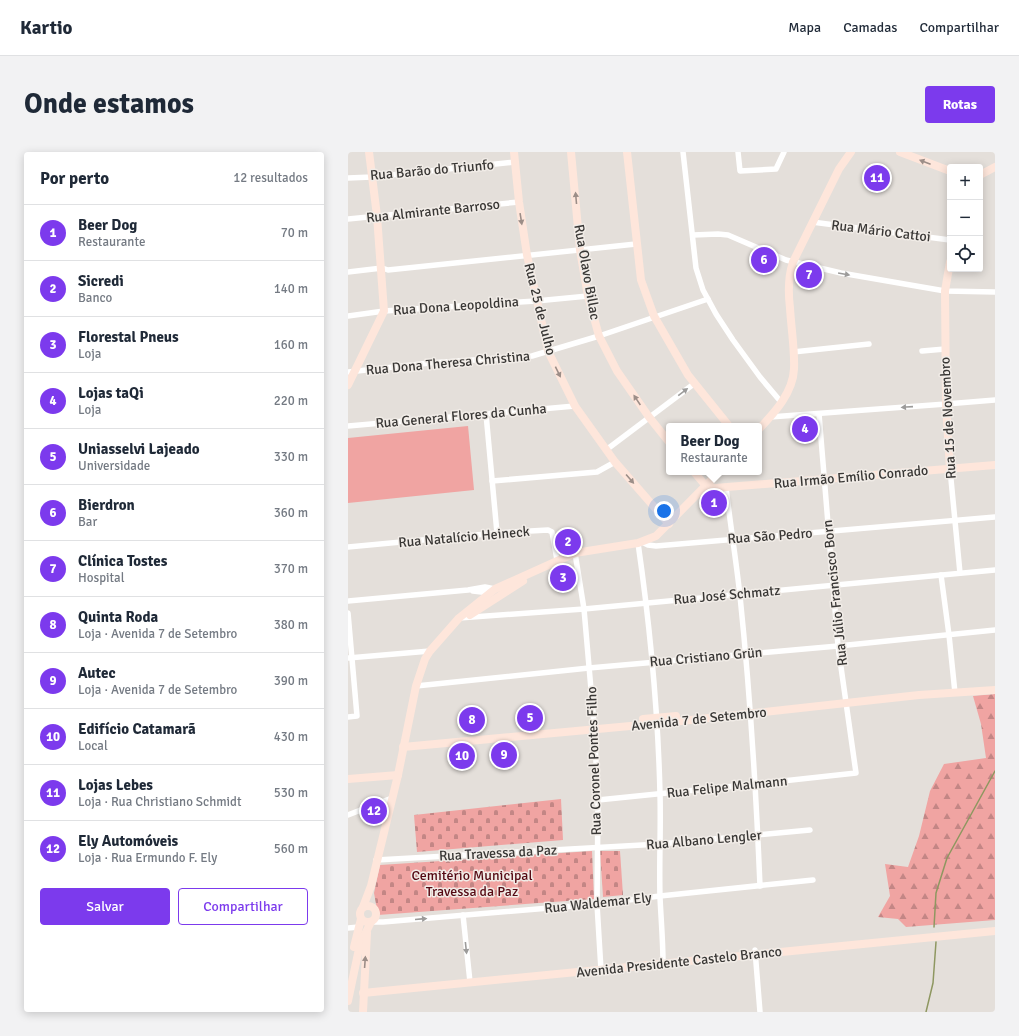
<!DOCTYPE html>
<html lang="pt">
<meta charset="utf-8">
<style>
body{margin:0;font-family:Signika,sans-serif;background:#f2f2f3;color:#1f2937}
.controls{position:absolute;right:12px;top:12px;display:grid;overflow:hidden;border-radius:4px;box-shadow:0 2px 10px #0003}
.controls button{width:36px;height:36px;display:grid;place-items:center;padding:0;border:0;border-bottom:1px solid #e0e1e3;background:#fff;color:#1f2937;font:20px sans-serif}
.you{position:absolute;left:316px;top:359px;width:14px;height:14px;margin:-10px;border:3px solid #fff;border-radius:50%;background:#1a73e8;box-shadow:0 0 0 6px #1a73e833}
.badge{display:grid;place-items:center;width:26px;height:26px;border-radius:50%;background:#7c3aed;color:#fff;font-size:13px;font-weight:700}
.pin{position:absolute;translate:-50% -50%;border:2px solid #fff;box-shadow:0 1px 4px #0006}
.popup{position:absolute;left:318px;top:271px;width:96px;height:52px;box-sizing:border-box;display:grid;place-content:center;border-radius:4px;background:#fff;filter:drop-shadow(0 1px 3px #0005);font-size:13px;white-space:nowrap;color:#747a83}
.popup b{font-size:15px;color:#1f2937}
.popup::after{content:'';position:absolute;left:50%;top:100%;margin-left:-8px;border:8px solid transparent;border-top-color:#fff}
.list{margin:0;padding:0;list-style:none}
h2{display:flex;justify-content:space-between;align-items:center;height:52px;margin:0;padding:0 16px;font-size:17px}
h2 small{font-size:13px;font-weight:400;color:#747a83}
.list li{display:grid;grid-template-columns:26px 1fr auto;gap:12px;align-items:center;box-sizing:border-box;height:56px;padding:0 16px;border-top:1px solid #e0e1e3}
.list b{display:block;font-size:15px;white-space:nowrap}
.list p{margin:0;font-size:13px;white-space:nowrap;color:#747a83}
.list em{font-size:13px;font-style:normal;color:#747a83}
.actions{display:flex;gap:8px;padding:12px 16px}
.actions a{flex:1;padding:9px 0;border:1px solid #7c3aed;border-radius:4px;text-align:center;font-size:14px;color:#7c3aed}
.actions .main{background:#7c3aed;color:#fff}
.icon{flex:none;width:22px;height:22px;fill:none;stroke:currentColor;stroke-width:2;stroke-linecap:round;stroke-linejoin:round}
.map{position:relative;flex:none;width:647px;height:860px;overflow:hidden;border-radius:4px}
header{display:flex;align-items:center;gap:24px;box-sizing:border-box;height:56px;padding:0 20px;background:#fff;border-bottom:1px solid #e0e1e3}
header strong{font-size:19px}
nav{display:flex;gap:22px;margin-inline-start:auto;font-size:14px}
.intro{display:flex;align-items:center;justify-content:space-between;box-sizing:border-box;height:96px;padding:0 24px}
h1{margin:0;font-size:28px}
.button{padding:10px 18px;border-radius:4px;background:#7c3aed;color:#fff;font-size:14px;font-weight:700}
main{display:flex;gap:24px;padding:0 24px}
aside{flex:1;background:#fff;border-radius:4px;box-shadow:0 2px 10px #0003}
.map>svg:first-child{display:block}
.forest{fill:url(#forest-firs)}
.cemetery{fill:url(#cemetery-stones)}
.pitch{fill:#f0a4a2}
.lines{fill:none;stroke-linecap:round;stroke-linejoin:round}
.stream{stroke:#8e9760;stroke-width:1.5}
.street{stroke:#fff;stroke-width:5.5}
.secondary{stroke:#fee6db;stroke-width:8}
.oneway{fill:#9c8e88}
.oneway2{fill:#9c9b9a}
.labels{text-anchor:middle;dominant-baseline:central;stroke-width:3;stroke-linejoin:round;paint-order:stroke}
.street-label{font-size:14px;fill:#393735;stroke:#f1ece7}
.park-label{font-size:14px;fill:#540812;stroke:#f1ece7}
</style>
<header>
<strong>Kartio</strong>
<nav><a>Mapa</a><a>Camadas</a><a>Compartilhar</a></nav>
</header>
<div class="intro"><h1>Onde estamos</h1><a class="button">Rotas</a></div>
<main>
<aside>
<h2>Por perto<small>12 resultados</small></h2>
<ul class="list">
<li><span class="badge">1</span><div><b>Beer Dog</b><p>Restaurante</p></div><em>70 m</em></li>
<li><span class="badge">2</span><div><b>Sicredi</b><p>Banco</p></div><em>140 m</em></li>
<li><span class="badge">3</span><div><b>Florestal Pneus</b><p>Loja</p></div><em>160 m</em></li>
<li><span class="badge">4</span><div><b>Lojas taQi</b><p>Loja</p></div><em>220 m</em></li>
<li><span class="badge">5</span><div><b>Uniasselvi Lajeado</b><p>Universidade</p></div><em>330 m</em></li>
<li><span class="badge">6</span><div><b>Bierdron</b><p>Bar</p></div><em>360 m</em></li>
<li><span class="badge">7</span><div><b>Clínica Tostes</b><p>Hospital</p></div><em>370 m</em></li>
<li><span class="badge">8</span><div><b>Quinta Roda</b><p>Loja · Avenida 7 de Setembro</p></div><em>380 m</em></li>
<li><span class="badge">9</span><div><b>Autec</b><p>Loja · Avenida 7 de Setembro</p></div><em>390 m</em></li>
<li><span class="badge">10</span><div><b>Edifício Catamarã</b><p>Local</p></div><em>430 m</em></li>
<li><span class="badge">11</span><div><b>Lojas Lebes</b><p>Loja · Rua Christiano Schmidt</p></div><em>530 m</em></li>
<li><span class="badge">12</span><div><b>Ely Automóveis</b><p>Loja · Rua Ermundo F. Ely</p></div><em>560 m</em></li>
</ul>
<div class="actions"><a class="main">Salvar</a><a>Compartilhar</a></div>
</aside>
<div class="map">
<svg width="647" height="860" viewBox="0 0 647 860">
<defs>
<pattern id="forest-firs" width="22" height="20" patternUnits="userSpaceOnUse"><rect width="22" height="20" fill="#f0a4a2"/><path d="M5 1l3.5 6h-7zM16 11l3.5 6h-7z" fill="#c38685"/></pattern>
<pattern id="cemetery-stones" width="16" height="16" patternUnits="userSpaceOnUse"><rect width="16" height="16" fill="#f0a4a2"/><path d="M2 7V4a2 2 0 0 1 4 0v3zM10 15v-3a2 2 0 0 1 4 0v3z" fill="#c38685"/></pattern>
</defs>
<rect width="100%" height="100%" fill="#e4dfda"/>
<polygon class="forest" points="647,542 647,768 558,775 550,767 530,765 542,744 537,712 560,715 571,684 582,639 596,612 638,606 633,572 625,544"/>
<g class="cemetery">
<polygon points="213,647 215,688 69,700 66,663"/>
<polygon points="244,699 246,747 30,763 26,741 32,713"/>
<polygon points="252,699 272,699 275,743 255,745"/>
</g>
<polygon class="pitch" points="120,274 126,338 0,351 0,286"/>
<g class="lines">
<g class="stream">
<polyline points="586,775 588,741 599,706 647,619"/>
<polyline points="578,860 585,831 588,790"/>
</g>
<g class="street">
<polyline points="335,0 348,116 355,138 368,162 385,188 412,225 433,250"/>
<polyline points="390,0 392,19 428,17 436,0"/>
<polyline points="0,26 24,25 167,10"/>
<polyline points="0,67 171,50"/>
<polyline points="464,70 602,88"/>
<polyline points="345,83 370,82 380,83 438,108 493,121 597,139 647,140"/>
<polyline points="0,120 34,116 40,118 288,92"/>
<polyline points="0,164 36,159 188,149 240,144"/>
<polyline points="574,199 597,197"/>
<polyline points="445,200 521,192"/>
<polyline points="0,220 82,211 184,204 251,184 360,147"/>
<polyline points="138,262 149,381"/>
<polyline points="422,265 598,252 647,248"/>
<polyline points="0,274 227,254"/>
<polyline points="258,298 347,231"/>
<polyline points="602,317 612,421"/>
<polyline points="144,329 249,320 267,310"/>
<path d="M378,335C382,371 388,407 392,444C402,540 408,637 412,734"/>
<polyline points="294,390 300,393 308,394 647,365"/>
<path d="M290,391C302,474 310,558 312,642C313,676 311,710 312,745C313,767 315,789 315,811"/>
<polyline points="0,395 149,381 200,378 204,380 209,408"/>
<polyline points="227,401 236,457 246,572 250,648 249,752 253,818"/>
<polyline points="593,423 601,483 607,541"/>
<polyline points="125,439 142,441"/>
<polyline points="0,449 120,438 137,435 147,437"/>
<polyline points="0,461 9,564 0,565"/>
<polyline points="111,466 236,457 647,418"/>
<polyline points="0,506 82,499"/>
<polyline points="68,534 241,516 490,494 647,478"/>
<polyline points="250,648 407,632 508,621 490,494 471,262"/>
<polyline points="0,663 44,646"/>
<polyline points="28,708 312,692 462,678"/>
<polyline points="115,763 122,830"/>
<polyline points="23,770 35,770 249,752 312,744 465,728"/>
<polyline points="0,776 11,775"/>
<polyline points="407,798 412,860"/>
</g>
<g class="secondary">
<polyline points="166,0 171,50 179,103 200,199 227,254 267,310 321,372"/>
<polyline points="223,0 232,98 240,144 251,184 269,219 301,265 321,290"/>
<polyline points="279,0 293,128 306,164 340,223 381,274"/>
<polyline points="552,0 602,19"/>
<polyline points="632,23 647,15"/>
<polyline points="602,110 597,139 598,252 602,317"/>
<polyline points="0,233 36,159 29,64 21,0"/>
<path d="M411,277C426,261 445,241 446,217C447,199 443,174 442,156C440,140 440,125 445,110L491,17L503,0"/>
<polyline points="346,320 358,334 367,336 647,313"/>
<polyline points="122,463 175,429"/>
<polyline points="295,567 328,564"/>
<polyline points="55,595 315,571 571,543 647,538"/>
<polyline points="0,627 50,623"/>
<circle cx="20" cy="762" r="8"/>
<polyline points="15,755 23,734 50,623 68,534 77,507 82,499 111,466 147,437 227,401 290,391 308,384 371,320"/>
<polyline points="6,795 13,767"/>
<polyline points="15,841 647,779"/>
<polyline points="0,849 12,792 23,770"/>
<polyline points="15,860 19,781"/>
</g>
</g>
<defs><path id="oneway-solid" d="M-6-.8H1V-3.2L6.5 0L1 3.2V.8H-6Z"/></defs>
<g class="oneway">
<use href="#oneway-solid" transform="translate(577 10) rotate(-159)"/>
<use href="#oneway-solid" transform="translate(228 46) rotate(-95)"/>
<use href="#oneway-solid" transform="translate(173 67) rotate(81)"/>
<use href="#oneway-solid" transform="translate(210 220) rotate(64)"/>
<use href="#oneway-solid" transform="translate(289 248) rotate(-124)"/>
<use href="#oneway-solid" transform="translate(282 327) rotate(49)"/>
<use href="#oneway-solid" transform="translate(17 810) rotate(-86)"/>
</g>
<g class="oneway2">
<use href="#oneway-solid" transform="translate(496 122) rotate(10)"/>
<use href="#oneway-solid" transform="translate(335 240) rotate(-37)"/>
<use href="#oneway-solid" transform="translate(559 255) rotate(176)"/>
<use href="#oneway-solid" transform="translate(73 767) rotate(-5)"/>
<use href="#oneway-solid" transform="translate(118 796) rotate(84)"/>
</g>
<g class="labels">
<g class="street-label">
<text transform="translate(84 18) rotate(-5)">Rua Barão do Triunfo</text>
<text transform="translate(85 59) rotate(-6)">Rua Almirante Barroso</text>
<text transform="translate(533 79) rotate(7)">Rua Mário Cattoi</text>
<text transform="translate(239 120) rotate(80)">Rua Olavo Billac</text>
<text transform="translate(108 154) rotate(-4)">Rua Dona Leopoldina</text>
<text transform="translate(192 157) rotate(76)">Rua 25 de Julho</text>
<text transform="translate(100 211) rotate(-5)">Rua Dona Theresa Christina</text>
<text transform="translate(113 264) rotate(-5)">Rua General Flores da Cunha</text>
<text transform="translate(600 266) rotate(-93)">Rua 15 de Novembro</text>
<text transform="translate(503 325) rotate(-5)">Rua Irmão Emílio Conrado</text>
<text transform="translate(422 384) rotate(-4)">Rua São Pedro</text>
<text transform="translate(116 385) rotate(-5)">Rua Natalício Heineck</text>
<text transform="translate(487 441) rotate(-96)">Rua Júlio Francisco Born</text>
<text transform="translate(379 443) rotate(-5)">Rua José Schmatz</text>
<text transform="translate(358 505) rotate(-5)">Rua Cristiano Grün</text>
<text transform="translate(351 567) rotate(-6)">Avenida 7 de Setembro</text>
<text transform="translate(246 609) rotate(-92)">Rua Coronel Pontes Filho</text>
<text transform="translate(379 635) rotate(-6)">Rua Felipe Malmann</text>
<text transform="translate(356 688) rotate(-5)">Rua Albano Lengler</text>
<text transform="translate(150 701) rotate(-3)">Rua Travessa da Paz</text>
<text transform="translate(250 751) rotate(-6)">Rua Waldemar Ely</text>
<text transform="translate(331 810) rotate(-6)">Avenida Presidente Castelo Branco</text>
</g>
<g class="park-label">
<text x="124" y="723">Cemitério Municipal<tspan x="124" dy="16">Travessa da Paz</tspan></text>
</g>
</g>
</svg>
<div class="controls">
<button>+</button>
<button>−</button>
<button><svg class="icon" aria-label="locate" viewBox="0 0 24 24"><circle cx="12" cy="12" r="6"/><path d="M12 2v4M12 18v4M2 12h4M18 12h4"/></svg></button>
</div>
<div class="you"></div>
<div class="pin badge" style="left:366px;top:351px">1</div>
<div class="popup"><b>Beer Dog</b>Restaurante</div>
<div class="pin badge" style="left:220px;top:390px">2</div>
<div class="pin badge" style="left:215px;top:426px">3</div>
<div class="pin badge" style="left:457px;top:277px">4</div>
<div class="pin badge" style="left:182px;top:566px">5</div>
<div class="pin badge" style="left:416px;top:108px">6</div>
<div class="pin badge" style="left:461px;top:123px">7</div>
<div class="pin badge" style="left:124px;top:568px">8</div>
<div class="pin badge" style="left:156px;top:603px">9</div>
<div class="pin badge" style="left:114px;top:604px">10</div>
<div class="pin badge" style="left:529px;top:26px">11</div>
<div class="pin badge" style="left:26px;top:659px">12</div>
</div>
</main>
